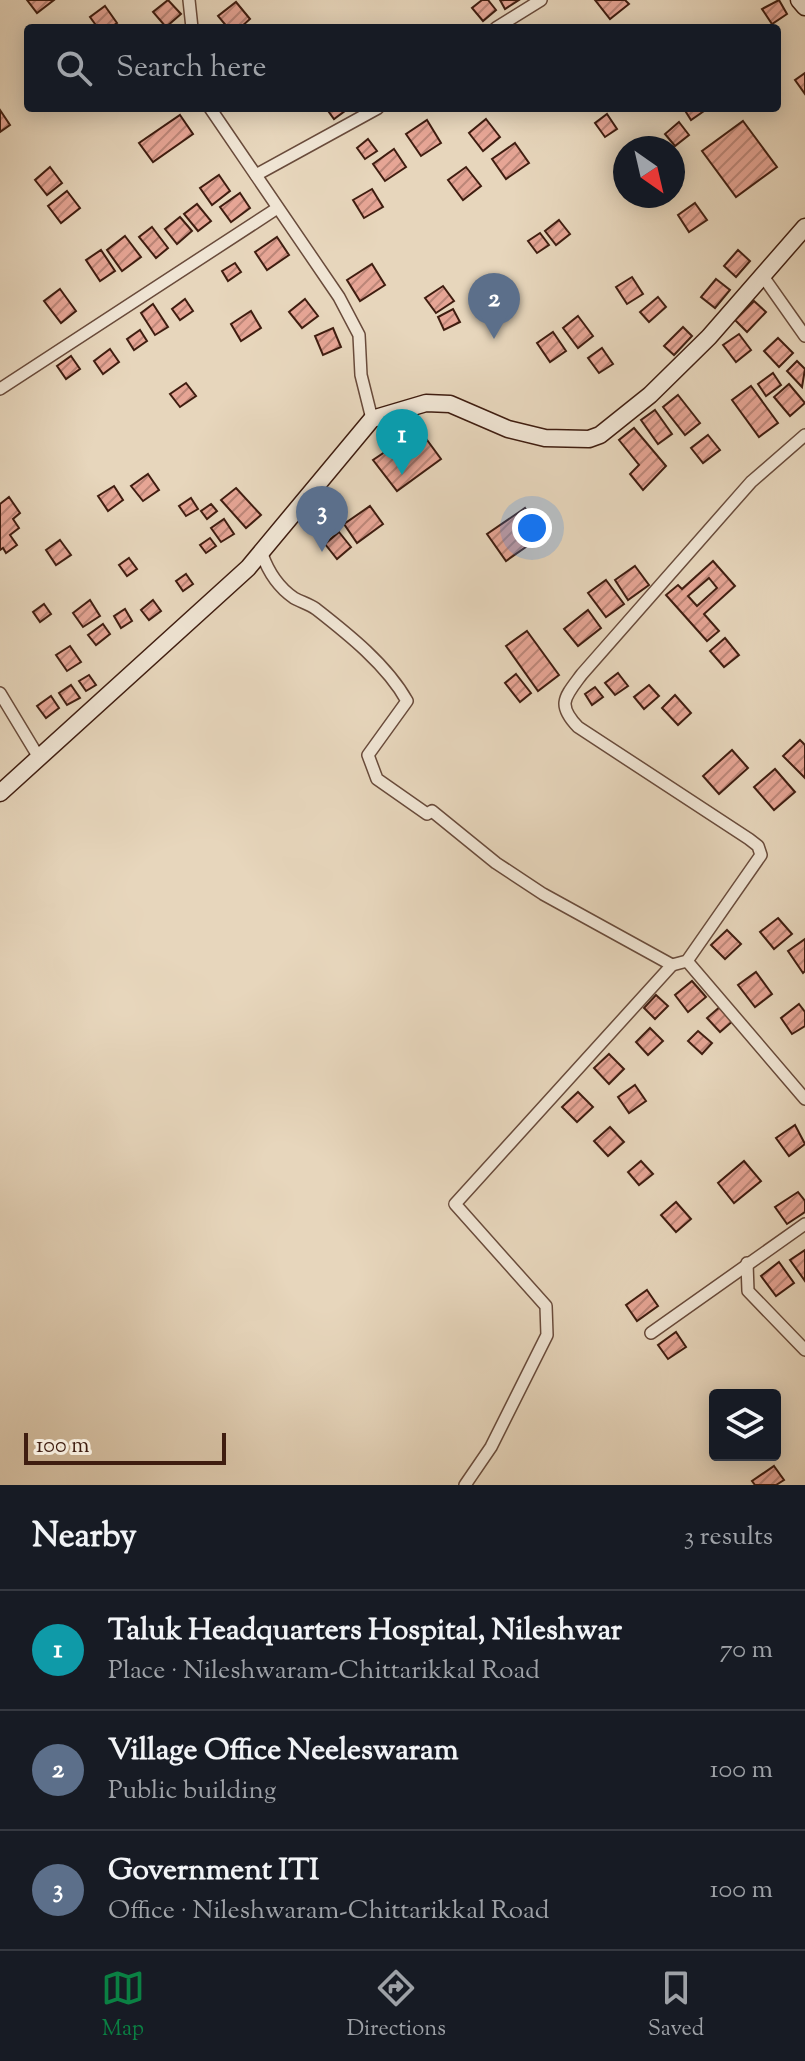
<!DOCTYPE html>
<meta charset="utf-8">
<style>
body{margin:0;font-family:"Sorts Mill Goudy",serif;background:#20242c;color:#f1f3f6}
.controls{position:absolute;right:24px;bottom:24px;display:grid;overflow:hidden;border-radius:8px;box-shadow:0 4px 20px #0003}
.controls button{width:72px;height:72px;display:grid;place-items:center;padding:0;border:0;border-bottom:2px solid #363941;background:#171b24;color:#f1f3f6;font:40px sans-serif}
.compass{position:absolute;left:613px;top:136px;width:72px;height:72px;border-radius:50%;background:#171b24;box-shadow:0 4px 20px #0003;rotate:146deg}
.scale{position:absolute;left:24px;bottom:20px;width:202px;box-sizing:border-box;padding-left:8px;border:4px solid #3f1d10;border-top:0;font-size:22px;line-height:28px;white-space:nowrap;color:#3f1d10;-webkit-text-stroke:6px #efe4d3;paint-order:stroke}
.you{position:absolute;left:532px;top:528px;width:28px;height:28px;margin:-20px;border:6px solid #fff;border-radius:50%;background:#1a73e8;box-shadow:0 0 0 12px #1a73e833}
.badge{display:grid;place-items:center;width:52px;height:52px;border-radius:50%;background:#0b8043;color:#fff;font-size:26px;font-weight:700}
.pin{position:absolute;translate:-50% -66px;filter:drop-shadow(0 2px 4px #0008)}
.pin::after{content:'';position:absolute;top:42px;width:28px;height:24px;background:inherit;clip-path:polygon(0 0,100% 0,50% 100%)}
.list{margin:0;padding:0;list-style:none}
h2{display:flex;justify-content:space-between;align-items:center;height:104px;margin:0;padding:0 32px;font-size:34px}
h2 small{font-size:26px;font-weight:400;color:#9ea1a6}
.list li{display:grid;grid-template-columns:52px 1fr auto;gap:24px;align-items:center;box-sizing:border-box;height:120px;padding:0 32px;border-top:2px solid #363941}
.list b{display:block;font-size:30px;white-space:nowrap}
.list p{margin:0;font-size:26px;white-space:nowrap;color:#9ea1a6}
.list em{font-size:26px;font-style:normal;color:#9ea1a6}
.icon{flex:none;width:44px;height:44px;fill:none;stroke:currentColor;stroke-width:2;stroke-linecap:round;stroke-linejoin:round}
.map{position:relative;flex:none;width:805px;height:1485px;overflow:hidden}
.search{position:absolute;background:#171b24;box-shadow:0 4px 20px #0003;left:24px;right:24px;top:24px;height:88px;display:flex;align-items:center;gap:20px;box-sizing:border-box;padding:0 28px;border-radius:8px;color:#9ea1a6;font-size:30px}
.sheet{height:464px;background:#171b24}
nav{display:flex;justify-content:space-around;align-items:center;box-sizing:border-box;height:112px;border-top:2px solid #363941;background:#171b24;font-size:22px;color:#9ea1a6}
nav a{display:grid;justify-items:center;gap:4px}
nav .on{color:#0b8043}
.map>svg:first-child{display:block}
.building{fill:url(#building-hatch);stroke:#3f1d10;stroke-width:2;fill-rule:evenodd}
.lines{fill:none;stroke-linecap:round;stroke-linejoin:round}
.minor-casing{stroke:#694b3b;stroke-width:14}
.secondary-casing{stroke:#3f1d10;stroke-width:19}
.minor{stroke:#efe4d3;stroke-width:11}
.secondary{stroke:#efe4d3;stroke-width:16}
</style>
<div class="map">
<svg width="805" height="1485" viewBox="0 0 805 1485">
<defs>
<pattern id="building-hatch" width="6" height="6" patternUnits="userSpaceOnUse" patternTransform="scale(2)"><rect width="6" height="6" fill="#e6a595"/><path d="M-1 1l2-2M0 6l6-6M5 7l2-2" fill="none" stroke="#bc8678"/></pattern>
</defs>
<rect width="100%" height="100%" fill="#e7d6bc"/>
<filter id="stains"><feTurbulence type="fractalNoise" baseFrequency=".0025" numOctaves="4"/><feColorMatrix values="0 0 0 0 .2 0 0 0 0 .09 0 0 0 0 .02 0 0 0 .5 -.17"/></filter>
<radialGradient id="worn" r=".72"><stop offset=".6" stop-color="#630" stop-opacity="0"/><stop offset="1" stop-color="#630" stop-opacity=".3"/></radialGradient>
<g class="building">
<polygon points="27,0 54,0 37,13"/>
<polygon points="168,0 181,14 166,27 153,12"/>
<polygon points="482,0 488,0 496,10 483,21 472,8"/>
<polygon points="500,0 519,0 505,9"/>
<polygon points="595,0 625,0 629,4 610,19"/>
<polygon points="779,0 787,14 772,24 762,9"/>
<polygon points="236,2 250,19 240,28 228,28 218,16"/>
<polygon points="105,6 117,23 110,28 98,28 90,17"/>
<polygon points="805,73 805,94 795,80"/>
<polygon points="326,108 349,108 334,119"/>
<polygon points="702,108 704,111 691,120 684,109"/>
<polygon points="0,110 10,125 0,132"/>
<polygon points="607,114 617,129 605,137 595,123"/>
<polygon points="180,115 193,134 153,162 139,143"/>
<polygon points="486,119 500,137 483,151 469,133"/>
<polygon points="427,120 441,143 421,156 406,134"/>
<polygon points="743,121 777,167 736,197 702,151"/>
<polygon points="679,122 689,135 675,146 665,134"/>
<polygon points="368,139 377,151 365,159 357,148"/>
<polygon points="515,143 529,163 506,179 492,159"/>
<polygon points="394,149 406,167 385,181 373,164"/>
<polygon points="50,167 62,183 47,195 35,180"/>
<polygon points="466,167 481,186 463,200 448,180"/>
<polygon points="673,174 681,185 673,191"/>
<polygon points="219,175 230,191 212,205 200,188"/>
<polygon points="372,189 383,207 364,218 353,200"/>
<polygon points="67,191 80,208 61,223 48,206"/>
<polygon points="240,193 250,208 231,222 220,207"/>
<polygon points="695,203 707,220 689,232 678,215"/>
<polygon points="197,204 211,221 198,231 184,214"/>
<polygon points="180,217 192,231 177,244 165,229"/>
<polygon points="559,220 570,234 556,245 545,231"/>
<polygon points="152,227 168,248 156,258 139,237"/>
<polygon points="540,233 549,245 537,253 528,241"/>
<polygon points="125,236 141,257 122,271 107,250"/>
<polygon points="277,237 289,255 267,270 255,252"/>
<polygon points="101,250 115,271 100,281 86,260"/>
<polygon points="738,250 750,261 736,277 724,266"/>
<polygon points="235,263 241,272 228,281 222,271"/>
<polygon points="372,264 385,285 360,301 347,280"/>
<polygon points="632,277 643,294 627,304 616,287"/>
<polygon points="716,279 730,290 715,308 701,297"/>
<polygon points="443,286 454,301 436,313 425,298"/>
<polygon points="60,289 76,311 61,323 44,301"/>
<polygon points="658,297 666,307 649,322 640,312"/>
<polygon points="185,299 193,311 180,320 172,309"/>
<polygon points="305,299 318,316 302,328 289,312"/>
<polygon points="754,301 766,312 747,332 735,320"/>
<polygon points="153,304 168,327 155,335 141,313"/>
<polygon points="453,309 460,322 444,330 438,317"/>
<polygon points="251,311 261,328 241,341 231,324"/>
<polygon points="578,316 593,336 578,348 563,328"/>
<polygon points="683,327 692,336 674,355 664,346"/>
<polygon points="333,328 341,347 323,355 315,336"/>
<polygon points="140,330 147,341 134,350 127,339"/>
<polygon points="553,332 566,351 550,362 537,343"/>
<polygon points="739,334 751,350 736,362 723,345"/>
<polygon points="778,338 793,353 779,367 764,351"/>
<polygon points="602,348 613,364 599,373 588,358"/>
<polygon points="110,349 119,362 103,374 94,361"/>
<polygon points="71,356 80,369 66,379 57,366"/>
<polygon points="797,361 805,369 802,387 787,371"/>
<polygon points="773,373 781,385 766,396 758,384"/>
<polygon points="186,383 196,396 180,407 170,394"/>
<polygon points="789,384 805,403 790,416 774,397"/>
<polygon points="751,386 778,423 759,437 732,400"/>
<polygon points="678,395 700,423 685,435 663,407"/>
<polygon points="655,410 672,434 658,444 641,420"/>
<polygon points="634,428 666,466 643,490 630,474 639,465 619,440"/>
<polygon points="419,429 441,459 397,491 373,460"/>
<polygon points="708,435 720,450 703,463 691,448"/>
<polygon points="148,474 159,490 143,501 131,486"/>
<polygon points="114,486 123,500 108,511 98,496"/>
<polygon points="236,488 261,515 246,528 221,500"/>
<polygon points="9,497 20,513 13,519 19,528 10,535 17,545 6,553 3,548 0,550 0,504"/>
<polygon points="191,498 198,509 186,516 179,506"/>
<polygon points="211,504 217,511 207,519 201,511"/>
<polygon points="370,506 383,524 357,543 344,524"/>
<polygon points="525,508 543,535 506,561 487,534"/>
<polygon points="224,519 234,534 221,542 211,528"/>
<polygon points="339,532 351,547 337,559 325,544"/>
<polygon points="210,538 216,546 206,553 200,545"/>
<polygon points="60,540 71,555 56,565 46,550"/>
<polygon points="129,558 137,569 127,576 119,565"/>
<path d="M713,561L735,586L704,614L719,631L707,641L666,595L678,585L682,589ZM709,578L717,588L697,606L688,596Z"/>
<polygon points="635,566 649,585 628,600 615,580"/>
<polygon points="186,574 193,584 183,591 176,581"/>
<polygon points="606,580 624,604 606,617 588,593"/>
<polygon points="90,600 100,616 83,627 73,613"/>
<polygon points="153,600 161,611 149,620 141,610"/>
<polygon points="44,604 51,614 40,622 33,612"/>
<polygon points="125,609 132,621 121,628 114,616"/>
<polygon points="588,610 601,628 578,646 564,629"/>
<polygon points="103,624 110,634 96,645 88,635"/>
<polygon points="527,631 559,675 538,691 506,646"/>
<polygon points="725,638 739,655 724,667 710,651"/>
<polygon points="70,646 81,662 67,671 56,655"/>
<polygon points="618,673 628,686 615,695 605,683"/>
<polygon points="516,674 531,693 520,702 505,683"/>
<polygon points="89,675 96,685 86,691 79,681"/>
<polygon points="71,685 80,698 67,705 59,693"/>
<polygon points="649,685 659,696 644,709 634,697"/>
<polygon points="595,687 603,697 592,705 585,694"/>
<polygon points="675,695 691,713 678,725 662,708"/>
<polygon points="51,696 59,708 46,718 37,706"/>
<polygon points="800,740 805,745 805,778 783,756"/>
<polygon points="732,750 748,768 719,794 703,776"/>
<polygon points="775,769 795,792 774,810 754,787"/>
<polygon points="778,918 792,934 774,949 760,932"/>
<polygon points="727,930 741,944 725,959 711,945"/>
<polygon points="805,939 805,971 803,973 788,951"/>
<polygon points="756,972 772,994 755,1007 738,985"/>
<polygon points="692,981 706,997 688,1012 675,995"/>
<polygon points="656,995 668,1006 655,1019 644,1008"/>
<polygon points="799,1004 805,1012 805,1026 792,1034 781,1018"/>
<polygon points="721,1006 734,1020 720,1032 707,1018"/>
<polygon points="650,1028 663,1041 648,1055 636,1042"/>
<polygon points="698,1031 712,1043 702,1054 688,1041"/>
<polygon points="609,1054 624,1069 609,1084 594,1068"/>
<polygon points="635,1085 646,1101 629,1113 618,1097"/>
<polygon points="578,1092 593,1107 577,1122 562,1107"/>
<polygon points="795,1125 805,1144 789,1156 776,1138"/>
<polygon points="610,1127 624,1142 608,1156 594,1141"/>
<polygon points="641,1161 653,1174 639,1185 628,1172"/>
<polygon points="744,1161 761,1181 734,1203 718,1183"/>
<polygon points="798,1192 805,1201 805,1212 787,1224 775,1207"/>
<polygon points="676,1202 691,1219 676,1232 661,1215"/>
<polygon points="805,1250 805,1281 790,1260"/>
<polygon points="779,1262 794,1283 776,1296 761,1276"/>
<polygon points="647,1290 658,1306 637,1321 626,1305"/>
<polygon points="676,1332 686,1347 668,1359 658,1345"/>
<polygon points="774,1466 784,1480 776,1485 755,1485 752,1481"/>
</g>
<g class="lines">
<defs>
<g id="minor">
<polyline points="189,0 192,28"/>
<polyline points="496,28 541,0"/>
<polyline points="210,108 339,297 359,335 361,375 372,419"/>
<polyline points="256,175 378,108"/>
<polyline points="762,275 805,336"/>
<polyline points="0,389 276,209"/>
<path d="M262,554C268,571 278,587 294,598C301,602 309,604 316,609C348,634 387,665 407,701L368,755L377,779L427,814L432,811L496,863L543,894L672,965"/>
<polyline points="0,693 38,756"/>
<polyline points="687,961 805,1099"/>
<polyline points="747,1263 748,1291 805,1350"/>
<polyline points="651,1333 805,1224"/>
<path d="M465,1485L491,1447L547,1335L546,1306L455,1204L672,965L687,961L761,855L758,846L749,839L578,727C556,704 565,697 582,674L751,482L805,435"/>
</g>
<g id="secondary">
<polyline points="799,0 805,7"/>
<polyline points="0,793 248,568 372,419 426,403 450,404 508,429 545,438 589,439 600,435 650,395 709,337 805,227"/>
</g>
</defs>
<use href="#minor" class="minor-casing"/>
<use href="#secondary" class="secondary-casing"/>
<use href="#minor" class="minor"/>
<use href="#secondary" class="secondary"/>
</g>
<rect width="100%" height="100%" filter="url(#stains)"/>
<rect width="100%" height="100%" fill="url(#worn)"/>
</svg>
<div class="controls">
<button><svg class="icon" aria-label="layers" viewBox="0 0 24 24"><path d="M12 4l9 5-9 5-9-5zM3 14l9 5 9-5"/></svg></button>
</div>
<svg class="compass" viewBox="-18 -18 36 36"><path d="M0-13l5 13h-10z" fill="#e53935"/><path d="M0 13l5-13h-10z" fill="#9ea1a6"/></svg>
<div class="scale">100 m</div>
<div class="you"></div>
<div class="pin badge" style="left:402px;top:475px;background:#0f9aa8">1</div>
<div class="pin badge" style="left:494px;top:339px;background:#5c6f8a">2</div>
<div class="pin badge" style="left:322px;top:552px;background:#5c6f8a">3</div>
<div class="search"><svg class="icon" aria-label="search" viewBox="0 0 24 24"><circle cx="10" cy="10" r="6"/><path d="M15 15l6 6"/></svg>Search here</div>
</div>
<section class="sheet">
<h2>Nearby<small>3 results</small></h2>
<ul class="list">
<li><span class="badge" style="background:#0f9aa8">1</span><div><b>Taluk Headquarters Hospital, Nileshwar</b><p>Place · Nileshwaram-Chittarikkal Road</p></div><em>70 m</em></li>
<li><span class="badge" style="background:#5c6f8a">2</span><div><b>Village Office Neeleswaram</b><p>Public building</p></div><em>100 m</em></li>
<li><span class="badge" style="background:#5c6f8a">3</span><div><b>Government ITI</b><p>Office · Nileshwaram-Chittarikkal Road</p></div><em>100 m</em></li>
</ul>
</section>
<nav>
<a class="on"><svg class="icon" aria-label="map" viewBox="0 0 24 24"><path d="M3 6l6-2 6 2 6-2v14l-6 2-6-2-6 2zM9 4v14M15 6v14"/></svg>Map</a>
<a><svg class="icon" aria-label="directions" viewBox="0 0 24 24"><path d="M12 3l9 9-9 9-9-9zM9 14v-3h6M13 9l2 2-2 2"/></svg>Directions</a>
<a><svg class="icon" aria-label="saved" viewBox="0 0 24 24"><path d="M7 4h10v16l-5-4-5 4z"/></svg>Saved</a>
</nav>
